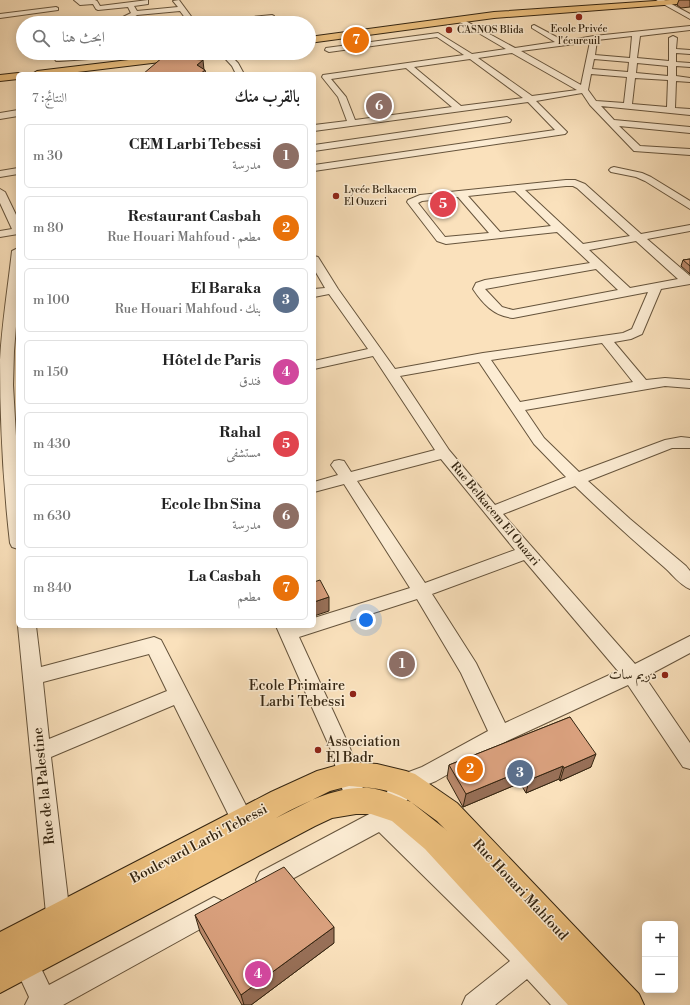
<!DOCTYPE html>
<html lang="ar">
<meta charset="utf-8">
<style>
body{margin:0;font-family:"Libre Bodoni",Amiri,serif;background:#f6f6f6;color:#222;direction:rtl}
.controls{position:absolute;right:12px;bottom:12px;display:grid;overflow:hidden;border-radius:6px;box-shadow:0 2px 10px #0003}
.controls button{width:36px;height:36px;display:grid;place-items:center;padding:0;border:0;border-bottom:1px solid #e0e0e0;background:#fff;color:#222;font:20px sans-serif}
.you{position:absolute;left:366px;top:620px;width:14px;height:14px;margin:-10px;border:3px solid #fff;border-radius:50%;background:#1a73e8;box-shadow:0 0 0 6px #1a73e833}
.badge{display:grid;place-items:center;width:26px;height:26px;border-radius:50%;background:#111827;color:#fff;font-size:13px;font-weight:700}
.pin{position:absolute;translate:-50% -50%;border:2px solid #fff;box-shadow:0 1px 4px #0006}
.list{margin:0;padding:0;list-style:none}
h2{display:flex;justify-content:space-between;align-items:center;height:52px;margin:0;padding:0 16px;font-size:17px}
h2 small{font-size:13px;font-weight:400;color:#767676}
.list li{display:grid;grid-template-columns:26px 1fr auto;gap:12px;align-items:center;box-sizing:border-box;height:64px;margin:0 8px 8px;padding:0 8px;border:1px solid #e0e0e0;border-radius:6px}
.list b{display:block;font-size:15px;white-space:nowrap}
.list p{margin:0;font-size:13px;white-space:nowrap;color:#767676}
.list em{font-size:13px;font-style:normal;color:#767676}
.icon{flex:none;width:22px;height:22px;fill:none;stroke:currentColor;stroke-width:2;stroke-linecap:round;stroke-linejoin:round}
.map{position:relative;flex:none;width:690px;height:1005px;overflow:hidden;direction:ltr}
.search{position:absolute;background:#fff;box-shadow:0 2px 10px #0003;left:16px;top:16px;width:300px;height:44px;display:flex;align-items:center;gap:10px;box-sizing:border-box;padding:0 14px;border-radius:22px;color:#767676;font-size:15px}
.panel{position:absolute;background:#fff;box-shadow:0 2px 10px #0003;left:16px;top:72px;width:300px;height:556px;border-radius:6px;direction:rtl}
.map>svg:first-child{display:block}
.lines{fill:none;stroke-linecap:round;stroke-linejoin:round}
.minor-casing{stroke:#66543c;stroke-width:2}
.major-casing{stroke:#342511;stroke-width:2}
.minor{fill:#fcecd3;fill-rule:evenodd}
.major{fill:#edc07e;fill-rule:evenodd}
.wall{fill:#bb8a6c;stroke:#342511}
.shaded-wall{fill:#987058;stroke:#342511}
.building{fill:#d9a07d;stroke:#342511}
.poi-dot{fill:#8f2418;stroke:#fcecd3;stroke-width:1.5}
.labels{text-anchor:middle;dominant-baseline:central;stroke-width:3;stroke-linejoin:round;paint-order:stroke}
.far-poi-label{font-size:10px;fill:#342511;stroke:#fcecd3;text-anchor:start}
.street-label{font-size:12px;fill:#342511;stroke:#fcecd3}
.near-poi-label{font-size:14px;fill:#342511;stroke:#fcecd3;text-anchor:end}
.near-street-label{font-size:14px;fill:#342511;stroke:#fcecd3}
</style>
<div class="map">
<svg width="690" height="1005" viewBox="0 0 690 1005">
<rect width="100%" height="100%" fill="#fae1bc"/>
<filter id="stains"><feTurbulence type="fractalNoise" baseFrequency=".005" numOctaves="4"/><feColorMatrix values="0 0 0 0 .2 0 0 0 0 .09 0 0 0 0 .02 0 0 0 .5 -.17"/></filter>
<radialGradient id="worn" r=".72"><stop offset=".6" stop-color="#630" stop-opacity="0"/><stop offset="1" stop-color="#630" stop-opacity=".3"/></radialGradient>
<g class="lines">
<defs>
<g id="minor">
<path d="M74,0H95L97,1L100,6L148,0V4L134,6L137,11L178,7L173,1L179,0L196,23H189L180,11L137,15C129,21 121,23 111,23L131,13L128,7L98,10L96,9L93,4L80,5Z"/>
<polygon points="656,0 664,0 690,14 690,19"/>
<polygon points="56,7 58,8 58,10 0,18 0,14"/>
<polygon points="272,15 274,16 274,18 234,23 211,23 214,21"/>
<path d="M460,18L515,48L555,42L532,28V26L534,25L564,41L594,36L690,26V30L640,36L637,58L669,61V38L673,36L677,38L676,49L690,50V54L676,53V62L690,63V67L676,66V76L690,78V82L676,81L675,108L690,109V115L601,106L614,120L690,127V133L619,126L640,146L690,149V155L634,151L590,105L582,93L536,101L567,132L565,134L314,171V165L555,130L528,102L314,131V125L347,121L338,97L322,77L323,75L464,55L437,37L329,52L325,50L326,48L438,33L472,54L506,49L458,21L457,20ZM632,36L630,58L595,55L597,40ZM590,42L581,85L521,51ZM512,53L577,90L532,96L478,58ZM470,59L523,98L461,106L414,67ZM594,59L629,62L628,72L592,69ZM637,63L668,66V76L636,73ZM406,68L452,107L355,120L346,97L331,79ZM591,74L627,77L624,103L596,101L588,90ZM635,78L668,80L667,107L632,104Z"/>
<polygon points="51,53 59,53 61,57 87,55 87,53 95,53 95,55 89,59 59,61 56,61"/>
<polygon points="220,53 228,53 238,63 244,74 236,74 232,66"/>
<polygon points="18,110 18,116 0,119 0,113"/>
<polygon points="507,117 511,120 510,122 314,151 314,145"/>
<polygon points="614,167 642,173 651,177 690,201 690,209 645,181 636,177 611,172 609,170 611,168"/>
<polygon points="18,168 18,174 0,177 0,171"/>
<path d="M566,180H575L585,184L641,234L690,225V231L647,239L690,276V284L661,289L642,334L631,339L614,342L646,380L665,378L690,380V388L665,386L525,410L544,438L579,472L665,440L681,437L690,438V448H672L588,481L630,519L686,566L690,571V589C680,585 672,574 664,567C634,541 604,514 575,486L503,514L635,664L690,636V653L645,677L690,743V769L683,767L628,685L507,741L436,781L414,790L395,817L530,946L536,944L545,947L548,956L546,963L577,996L581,1005H551L527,979L495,1005H462L466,996L510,961L379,832L268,892L260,888L256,880L260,872L373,812L398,776L422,767L488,731L461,673L417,599L299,637L350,748L367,801L364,808L356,811L348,808L330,748L276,626H314V618L410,588L344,484L314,492V482L338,475L331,465L334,461L339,460L344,461L351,472L435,450L373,356L314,369V361L368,349L329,294L314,297V289L325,288L314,269V256L318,257L338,289L395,369L483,353L623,333L632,329L648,292L513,318C494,316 483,304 473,289L476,283L485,280L590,263L557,232L446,244L437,241L407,202L408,200L420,195ZM566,186H573L577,188L630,236L583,244L525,190ZM515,191L551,226L500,232L468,196ZM458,197L489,233L445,237L418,203L422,201ZM636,241L678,279L630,288L589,250ZM596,269L618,290L513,310L502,307L485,289ZM602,343L633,382L520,402L491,360ZM479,362L534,444L566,477L495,505L449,450L400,376ZM441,459L515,550L425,583L357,481ZM524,560L618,671L505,723L476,663L432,594Z"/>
<polygon points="0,189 5,192 18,219 18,234 0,237 0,231 12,229 0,203"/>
<path d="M18,248V302L14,351L13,385L18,470V549L12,547L10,543C3,482 0,421 0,360C2,324 8,287 12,251Z"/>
<path d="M18,626H36L41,667L154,637L161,640L254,821L251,828L243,832L235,828L174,705L51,757L71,924L67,932L59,936L51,932L47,924ZM149,654L167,691L49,739L43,682Z"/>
<polygon points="214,897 222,901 226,909 222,917 63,1005 25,1005 29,997 10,956 13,947 22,944 31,947 49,985"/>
</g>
<g id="major">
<polygon points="670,0 690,0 690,3 494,18 309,43 309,37 494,12"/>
<polygon points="187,53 215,53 210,56 61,74 32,74 37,71"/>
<polygon points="18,73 22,74 18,74 18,79 0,81 0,75"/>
<path d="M349,762L377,764L406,771L415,774L457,803L639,994L644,1005H568L425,849L392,821L371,814H356L332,818L315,826L0,993V932L271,792L317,771ZM349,786C372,788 391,788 411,802C398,797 383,789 369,788C336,786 304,803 276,818L330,791ZM411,802L437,821L447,831L445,829Z"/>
</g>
</defs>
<use href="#minor" class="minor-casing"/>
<use href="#major" class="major-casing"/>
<use href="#minor" class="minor"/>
<use href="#major" class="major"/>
</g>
<g class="wall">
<polygon points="679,0 690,0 690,7 681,8 677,5"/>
<polygon points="690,259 690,274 681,266 683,260"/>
<polygon points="570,717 591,767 560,781 559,779 526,793 520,783 463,807 447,778 449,765"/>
<polygon points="195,915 334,943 251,1005 242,1005 200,932"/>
</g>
<g class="shaded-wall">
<polygon points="203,60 204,70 197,65"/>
<polygon points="205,70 206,74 200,74"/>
<polygon points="329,597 329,611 314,616 314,602"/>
<polygon points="596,754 591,767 560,781 564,768"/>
<polygon points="563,766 559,779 526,793 529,780"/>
<polygon points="524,770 520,783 463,807 466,794"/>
<polygon points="334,927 334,943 251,1005 244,1005 241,995"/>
</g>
<g class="building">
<polygon points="163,57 203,60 197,65 205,70 200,74 143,74"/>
<polygon points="690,259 690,266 683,260"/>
<polygon points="320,580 329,597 314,602 314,582"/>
<polygon points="570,717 596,754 564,768 563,766 529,780 524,770 466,794 449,765"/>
<polygon points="284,867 334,927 241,995 195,915"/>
</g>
<g class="poi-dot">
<circle cx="579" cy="17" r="4"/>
<circle cx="449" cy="30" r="4"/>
<circle cx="336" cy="196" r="4"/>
<circle cx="665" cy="675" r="4"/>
<circle cx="353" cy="694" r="4"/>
<circle cx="318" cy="750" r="4"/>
</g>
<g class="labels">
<g class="far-poi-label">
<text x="579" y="29" text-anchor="middle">Ecole Privée<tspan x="579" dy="12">l'écureuil</tspan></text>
<text x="457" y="30">CASNOS Blida</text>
<text x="344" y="190">Lycée Belkacem<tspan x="344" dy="12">El Ouzeri</tspan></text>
</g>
<g class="street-label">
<text transform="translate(495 514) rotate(50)">Rue Belkacem El Ouazri</text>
</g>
<g class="near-poi-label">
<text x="657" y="675">دريم سات</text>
<text x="345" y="686">Ecole Primaire<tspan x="345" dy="16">Larbi Tebessi</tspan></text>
<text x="326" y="742" text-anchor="start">Association<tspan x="326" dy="16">El Badr</tspan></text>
</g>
<g class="near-street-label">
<text transform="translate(44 786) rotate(-96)">Rue de la Palestine</text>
<text transform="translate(199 844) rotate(-28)">Boulevard Larbi Tebessi</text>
<text transform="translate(520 890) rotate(47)">Rue Houari Mahfoud</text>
</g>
</g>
<rect width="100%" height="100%" filter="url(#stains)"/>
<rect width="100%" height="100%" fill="url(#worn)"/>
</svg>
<div class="controls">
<button>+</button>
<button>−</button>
</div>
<div class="you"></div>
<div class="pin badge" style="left:402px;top:664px;background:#8d6e63">1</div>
<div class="pin badge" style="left:470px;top:769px;background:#e8710a">2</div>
<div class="pin badge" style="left:520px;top:773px;background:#5c6f8a">3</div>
<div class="pin badge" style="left:258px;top:974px;background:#d1479c">4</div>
<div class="pin badge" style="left:443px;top:204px;background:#e0444e">5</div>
<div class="pin badge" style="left:379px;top:106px;background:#8d6e63">6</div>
<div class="pin badge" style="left:356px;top:40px;background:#e8710a">7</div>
<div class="search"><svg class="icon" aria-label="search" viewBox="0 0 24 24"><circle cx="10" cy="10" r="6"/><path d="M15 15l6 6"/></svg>ابحث هنا</div>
<section class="panel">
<h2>بالقرب منك<small>النتائج: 7</small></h2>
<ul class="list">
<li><span class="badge" style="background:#8d6e63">1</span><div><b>CEM Larbi Tebessi</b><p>مدرسة</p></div><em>30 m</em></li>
<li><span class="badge" style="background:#e8710a">2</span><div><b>Restaurant Casbah</b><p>مطعم · Rue Houari Mahfoud</p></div><em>80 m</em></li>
<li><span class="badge" style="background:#5c6f8a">3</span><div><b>El Baraka</b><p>بنك · Rue Houari Mahfoud</p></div><em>100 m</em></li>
<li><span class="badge" style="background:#d1479c">4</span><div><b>Hôtel de Paris</b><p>فندق</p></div><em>150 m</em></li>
<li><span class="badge" style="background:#e0444e">5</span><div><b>Rahal</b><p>مستشفى</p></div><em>430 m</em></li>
<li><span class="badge" style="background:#8d6e63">6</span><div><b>Ecole Ibn Sina</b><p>مدرسة</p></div><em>630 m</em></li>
<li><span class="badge" style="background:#e8710a">7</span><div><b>La Casbah</b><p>مطعم</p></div><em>840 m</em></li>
</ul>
</section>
</div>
